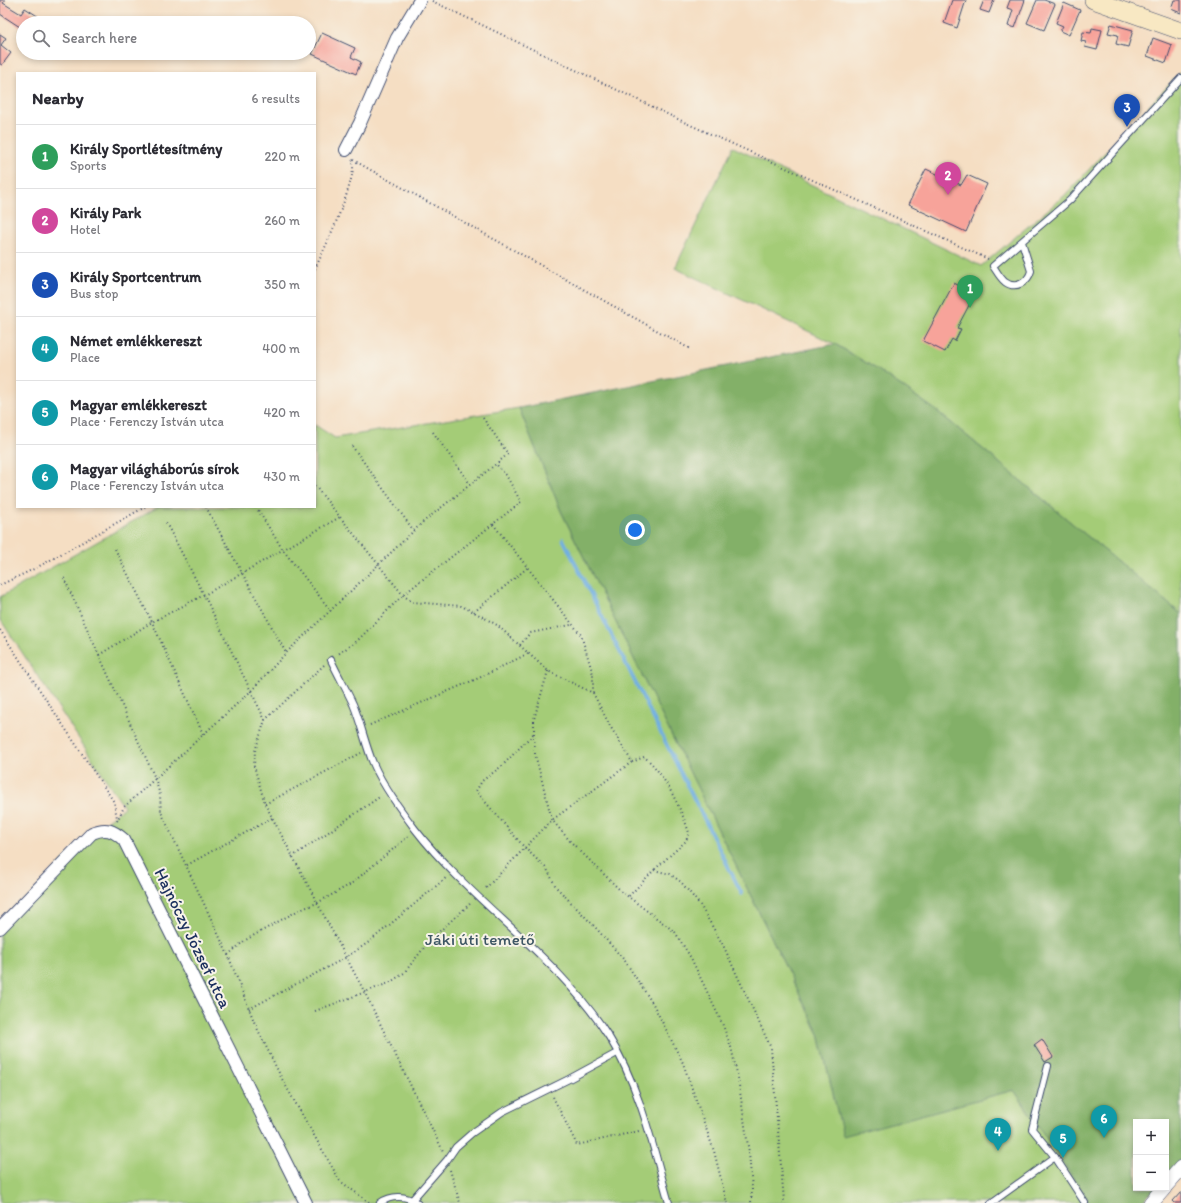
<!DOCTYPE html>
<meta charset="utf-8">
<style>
body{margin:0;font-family:Itim,sans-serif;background:#f2f2f3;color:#2b2b33}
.controls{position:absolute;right:12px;bottom:12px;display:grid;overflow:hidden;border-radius:0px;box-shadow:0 2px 6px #0003}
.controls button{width:36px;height:36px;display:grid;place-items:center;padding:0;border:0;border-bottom:1px solid #e1e1e2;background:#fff;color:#2b2b33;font:20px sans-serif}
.you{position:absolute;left:635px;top:530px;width:14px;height:14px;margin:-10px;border:3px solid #fff;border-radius:50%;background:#1a73e8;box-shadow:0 0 0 6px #1a73e833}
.badge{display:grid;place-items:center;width:26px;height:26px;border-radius:50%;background:#1a73e8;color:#fff;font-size:13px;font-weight:700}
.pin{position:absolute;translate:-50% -33px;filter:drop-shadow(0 1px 2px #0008)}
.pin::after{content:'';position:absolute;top:21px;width:14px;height:12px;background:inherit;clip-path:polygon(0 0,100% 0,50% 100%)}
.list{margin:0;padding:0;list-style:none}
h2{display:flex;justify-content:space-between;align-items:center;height:52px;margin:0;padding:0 16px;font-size:17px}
h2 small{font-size:13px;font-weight:400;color:#7c7c81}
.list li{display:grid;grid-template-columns:26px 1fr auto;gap:12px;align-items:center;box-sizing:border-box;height:64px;padding:0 16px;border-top:1px solid #e1e1e2}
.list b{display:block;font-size:15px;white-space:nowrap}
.list p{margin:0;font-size:13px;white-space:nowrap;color:#7c7c81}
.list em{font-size:13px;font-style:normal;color:#7c7c81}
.icon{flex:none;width:22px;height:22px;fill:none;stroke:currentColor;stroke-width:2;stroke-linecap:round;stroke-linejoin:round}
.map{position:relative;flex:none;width:1181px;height:1203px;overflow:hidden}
.search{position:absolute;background:#fff;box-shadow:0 2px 6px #0003;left:16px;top:16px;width:300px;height:44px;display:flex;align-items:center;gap:10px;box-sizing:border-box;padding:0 14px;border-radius:22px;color:#7c7c81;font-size:15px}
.panel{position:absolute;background:#fff;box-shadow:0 2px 6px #0003;left:16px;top:72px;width:300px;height:436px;border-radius:0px}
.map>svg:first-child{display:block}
.green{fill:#a4cc77;stroke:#607e6a}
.forest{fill:#83b068;stroke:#4f7063}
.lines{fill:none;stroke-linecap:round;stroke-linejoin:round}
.stream{stroke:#6fafe3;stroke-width:3.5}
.building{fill:#f7a39a}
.service-casing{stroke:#3c496d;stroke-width:8}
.minor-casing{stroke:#3c496d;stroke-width:14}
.tertiary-casing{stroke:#3c496d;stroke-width:16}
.secondary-casing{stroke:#3c496d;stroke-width:18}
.path{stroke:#3c496d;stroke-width:2;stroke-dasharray:1 3;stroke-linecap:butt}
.service{stroke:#fff;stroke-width:6}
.minor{stroke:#fff;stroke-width:12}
.tertiary{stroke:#fff;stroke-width:15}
.secondary{stroke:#f8e8c3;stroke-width:17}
.labels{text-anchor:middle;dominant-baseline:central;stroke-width:4;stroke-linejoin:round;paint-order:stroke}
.street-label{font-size:17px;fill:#1b2f5e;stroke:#f7f3e8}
.park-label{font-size:17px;fill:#3d5664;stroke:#f7f3e8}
</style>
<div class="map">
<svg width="1181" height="1203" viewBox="0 0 1181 1203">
<rect width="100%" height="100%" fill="#f7f3e8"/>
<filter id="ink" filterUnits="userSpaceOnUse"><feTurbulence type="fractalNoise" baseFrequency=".025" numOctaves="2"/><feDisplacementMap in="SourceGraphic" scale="8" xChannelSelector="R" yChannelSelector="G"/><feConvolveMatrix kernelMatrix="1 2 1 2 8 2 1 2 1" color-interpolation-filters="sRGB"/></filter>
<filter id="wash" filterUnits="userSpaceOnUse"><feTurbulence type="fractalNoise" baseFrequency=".012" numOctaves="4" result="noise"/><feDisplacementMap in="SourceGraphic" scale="16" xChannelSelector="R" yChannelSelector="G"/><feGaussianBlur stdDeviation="0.9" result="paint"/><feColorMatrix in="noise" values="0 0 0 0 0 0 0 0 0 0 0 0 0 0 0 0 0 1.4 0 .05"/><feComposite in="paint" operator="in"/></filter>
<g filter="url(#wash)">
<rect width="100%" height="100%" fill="#f5dec3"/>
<g class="green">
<polygon points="1181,72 1181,614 937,411 878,370 835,344 675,268 733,147 981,266 1064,196"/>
<polygon points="519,408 561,511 819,1034 843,1135 1014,1090 1090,1203 0,1203 0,928 82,842 124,807 0,619 0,597 158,507 315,507 315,425 335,438"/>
</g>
<polygon class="forest" points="835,344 878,370 937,411 1181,614 1181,1158 1166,1176 1166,1122 1136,1122 1136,1188 1155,1188 1142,1203 1090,1203 1014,1090 843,1136 819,1034 561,511 519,408"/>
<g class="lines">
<polyline class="stream" points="563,539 742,894"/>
</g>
<g id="blocks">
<g class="building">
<polygon points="0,0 5,0 3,3 21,14 25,8 39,17 35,23 23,23 23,29 0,14"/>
<polygon points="952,0 966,0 957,28 944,23"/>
<polygon points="984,0 994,0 989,13 980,10"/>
<polygon points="1010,0 1025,0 1015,28 1008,26 1013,10 1007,8"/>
<polygon points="1037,0 1044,0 1055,4 1044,30 1027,23"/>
<polygon points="1174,0 1181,0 1181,13 1171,9"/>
<polygon points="1064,3 1080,10 1069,35 1060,31 1063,26 1056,23"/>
<polygon points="1111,24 1133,30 1128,47 1116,44 1118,35 1108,33"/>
<polygon points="1092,28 1102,30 1097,50 1085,47 1086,42 1081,41 1083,32 1091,33"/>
<polygon points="322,33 355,48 351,57 361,62 356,74 312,54"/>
<polygon points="0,34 6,38 1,45 11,53 2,65 0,64"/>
<polygon points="1153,38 1172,45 1166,63 1147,56"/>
<polygon points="926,169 961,185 967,175 987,184 966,232 908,205"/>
<polygon points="954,283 975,294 957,328 961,329 955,341 952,339 945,352 923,341"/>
<polygon points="1042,1039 1053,1057 1045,1062 1034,1045"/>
<polygon points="1181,1192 1181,1203 1175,1203 1173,1201"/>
</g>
</g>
</g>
<g filter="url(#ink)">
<use href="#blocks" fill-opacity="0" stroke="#3c496d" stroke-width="1"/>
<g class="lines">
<defs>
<g id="service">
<path d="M1022,242L1031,271C1028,282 1016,290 1005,282C1000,278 997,272 993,266L1070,200L1181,78"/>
<path d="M331,660C338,675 346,689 353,704C361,723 365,744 373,763C383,786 400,809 415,829C473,904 558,956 609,1037C640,1087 653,1147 669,1203"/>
<polyline points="1048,1066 1032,1129 1055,1157 1085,1203"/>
<polyline points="412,1200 447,1160 456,1147 472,1133 502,1112 569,1079 617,1053"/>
<path d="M380,1203C391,1195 406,1195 417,1203"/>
<polyline points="991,1203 1055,1157"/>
</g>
<g id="minor">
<polyline points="346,150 360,123 397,38 420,0"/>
<path d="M0,928L92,833C106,827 113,830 124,840L306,1203"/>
</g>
<g id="tertiary">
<polyline points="1166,1185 1181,1168"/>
<polyline points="1151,1203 1164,1188"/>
</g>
<polyline id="secondary" points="1093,0 1181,31"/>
</defs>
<use href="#service" class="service-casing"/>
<use href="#minor" class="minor-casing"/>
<use href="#tertiary" class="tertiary-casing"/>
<use href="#secondary" class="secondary-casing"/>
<g class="path">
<polyline points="432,1 686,123 988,259"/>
<polyline points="353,160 690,349"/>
<path d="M315,269C323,252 360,174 352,160"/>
<polyline points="483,418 508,454 496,464"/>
<polyline points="433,432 470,484"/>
<polyline points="352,446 414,531"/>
<polyline points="315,486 403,595 412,602 461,606 474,612 497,625 548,671 593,693 610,726 632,762 552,820 484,890"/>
<polyline points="206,507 286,653"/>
<polyline points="256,507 283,550 331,611"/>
<polyline points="166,523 204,595 265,720"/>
<polyline points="493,524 581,635 593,674 593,693"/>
<polyline points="115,549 152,622 203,734"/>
<polyline points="64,578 155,778 160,795 161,812 228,955 255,1024 283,1081 340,1181 370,1203"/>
<polyline points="0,585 36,568 145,507"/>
<polyline points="474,612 527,568"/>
<polyline points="0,630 114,802 117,818"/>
<polyline points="520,645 530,633 571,625"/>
<polyline points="99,655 152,622 204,595 340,517"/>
<polyline points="324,665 265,720 255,751 254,766 265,804 365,993 443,1151"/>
<polyline points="548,671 534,719 534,734 535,754 552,820 570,841 622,892 675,932 691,958 722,1023 731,1047 738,1078 749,1153 752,1189 751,1203"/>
<polyline points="370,725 481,677 529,653"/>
<polyline points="533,734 502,766 482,781 476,791 524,847 547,869 556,887 595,927 625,961 653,1004 683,1063 714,1151 727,1203"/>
<path d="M632,762L644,757C662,769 683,812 689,833L686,841L654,870"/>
<polyline points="265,804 361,753"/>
<polyline points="117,821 124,807 251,691 286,653 423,522 496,464 506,475 521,502 403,595 358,640 337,655"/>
<polyline points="292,857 381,796"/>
<polyline points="187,865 272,818"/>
<polyline points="629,896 654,870 670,874 681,882 700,905 723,945 771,1048 784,1201 782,1203"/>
<polyline points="228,955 244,941 297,911 317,903 351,884 410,835"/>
<polyline points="249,1009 345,958 369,942 447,877"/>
<polyline points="315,1011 389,983 404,973 431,939 472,902"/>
<polyline points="553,1097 577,1145 639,1131"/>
<polyline points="450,1170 460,1203"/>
</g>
<use href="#service" class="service"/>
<use href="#minor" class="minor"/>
<use href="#tertiary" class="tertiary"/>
<use href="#secondary" class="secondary"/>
</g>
</g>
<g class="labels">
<g class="street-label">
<text transform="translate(193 938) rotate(64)">Hajnóczy József utca</text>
</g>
<g class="park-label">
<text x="480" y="939">Jáki úti temető</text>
</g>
</g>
</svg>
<div class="controls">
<button>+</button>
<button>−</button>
</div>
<div class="you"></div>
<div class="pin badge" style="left:970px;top:308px;background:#2e9e5b">1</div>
<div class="pin badge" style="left:948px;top:195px;background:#d1479c">2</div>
<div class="pin badge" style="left:1127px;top:127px;background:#1a4fb4">3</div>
<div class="pin badge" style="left:998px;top:1151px;background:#0f9aa8">4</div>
<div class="pin badge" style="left:1063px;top:1158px;background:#0f9aa8">5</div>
<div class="pin badge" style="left:1104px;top:1138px;background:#0f9aa8">6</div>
<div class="search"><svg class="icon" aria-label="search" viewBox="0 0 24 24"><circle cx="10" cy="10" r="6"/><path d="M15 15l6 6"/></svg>Search here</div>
<section class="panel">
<h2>Nearby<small>6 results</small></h2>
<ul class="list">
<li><span class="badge" style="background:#2e9e5b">1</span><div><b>Király Sportlétesítmény</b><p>Sports</p></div><em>220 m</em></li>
<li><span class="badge" style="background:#d1479c">2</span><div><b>Király Park</b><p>Hotel</p></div><em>260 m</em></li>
<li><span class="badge" style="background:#1a4fb4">3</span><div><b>Király Sportcentrum</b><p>Bus stop</p></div><em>350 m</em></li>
<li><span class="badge" style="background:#0f9aa8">4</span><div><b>Német emlékkereszt</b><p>Place</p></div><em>400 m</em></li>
<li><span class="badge" style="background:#0f9aa8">5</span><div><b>Magyar emlékkereszt</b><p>Place · Ferenczy István utca</p></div><em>420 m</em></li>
<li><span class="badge" style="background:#0f9aa8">6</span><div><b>Magyar világháborús sírok</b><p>Place · Ferenczy István utca</p></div><em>430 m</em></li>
</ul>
</section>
</div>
